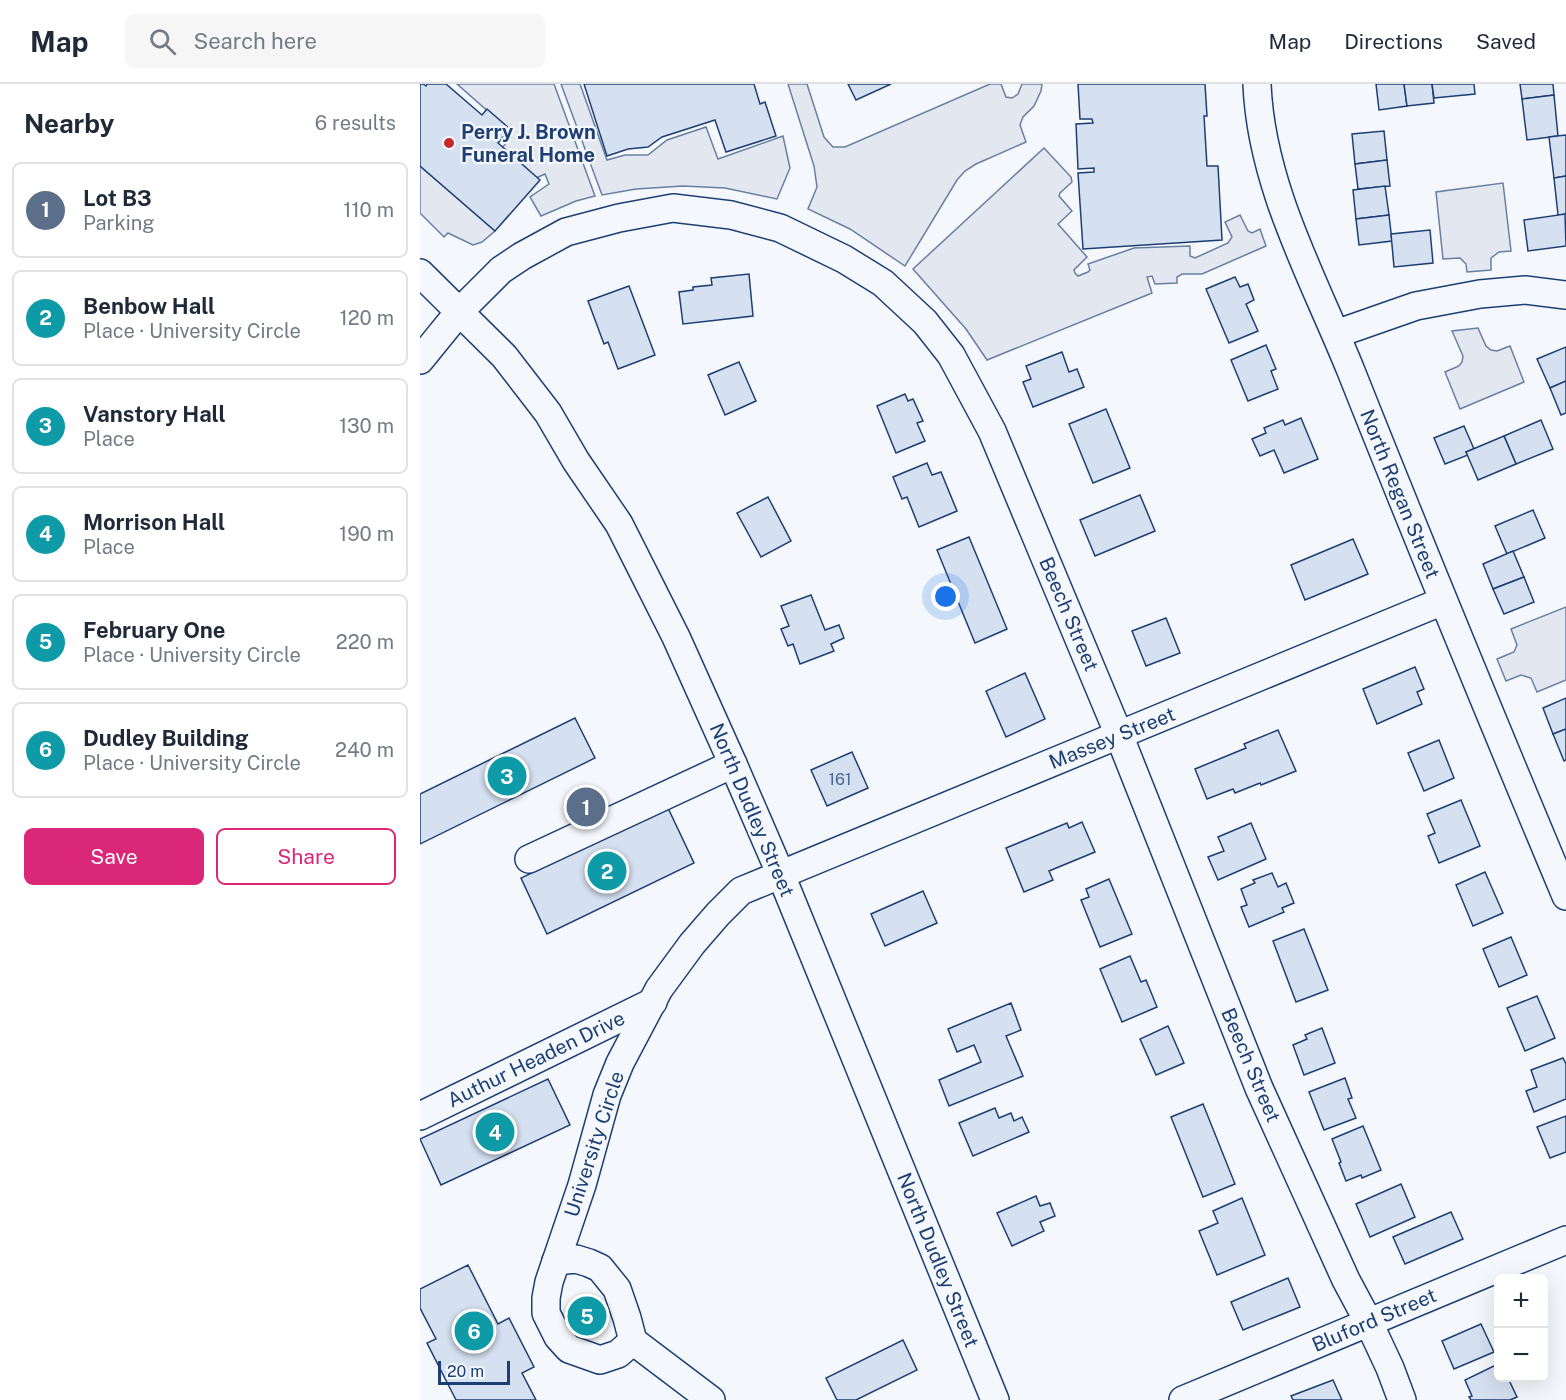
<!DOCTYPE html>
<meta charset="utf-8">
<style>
body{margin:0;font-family:"Public Sans",sans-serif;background:#f6f6f7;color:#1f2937}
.controls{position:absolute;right:18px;bottom:18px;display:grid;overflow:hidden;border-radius:9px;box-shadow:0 6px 24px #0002}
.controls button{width:54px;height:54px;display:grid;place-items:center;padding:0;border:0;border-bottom:2px solid #e0e1e3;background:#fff;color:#1f2937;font:30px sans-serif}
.scale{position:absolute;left:18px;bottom:15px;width:72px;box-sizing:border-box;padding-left:6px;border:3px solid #1d3f73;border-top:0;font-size:16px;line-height:21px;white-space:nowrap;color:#1d3f73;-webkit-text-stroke:4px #f4f7fb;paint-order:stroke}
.you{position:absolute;left:526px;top:513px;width:21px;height:21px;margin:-15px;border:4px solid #fff;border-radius:50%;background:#1a73e8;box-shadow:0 0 0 9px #1a73e833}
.badge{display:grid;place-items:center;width:39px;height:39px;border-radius:50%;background:#db2777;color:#fff;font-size:20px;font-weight:700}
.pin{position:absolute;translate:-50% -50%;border:3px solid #fff;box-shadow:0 2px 6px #0006}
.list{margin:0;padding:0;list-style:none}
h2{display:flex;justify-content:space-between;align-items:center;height:78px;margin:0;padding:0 24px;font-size:26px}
h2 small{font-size:20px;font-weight:400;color:#747a83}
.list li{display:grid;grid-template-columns:39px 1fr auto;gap:18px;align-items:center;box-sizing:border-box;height:96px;margin:0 12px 12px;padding:0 12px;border:2px solid #e0e1e3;border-radius:9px}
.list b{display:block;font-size:22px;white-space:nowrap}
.list p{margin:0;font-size:20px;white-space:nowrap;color:#747a83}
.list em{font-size:20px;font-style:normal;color:#747a83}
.actions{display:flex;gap:12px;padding:18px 24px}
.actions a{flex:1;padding:14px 0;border:2px solid #db2777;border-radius:9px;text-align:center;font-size:21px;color:#db2777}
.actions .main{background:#db2777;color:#fff}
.icon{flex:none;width:33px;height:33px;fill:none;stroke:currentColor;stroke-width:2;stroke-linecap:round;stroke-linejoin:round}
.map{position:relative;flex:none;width:1146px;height:1316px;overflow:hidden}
header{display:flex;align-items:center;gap:36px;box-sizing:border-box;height:84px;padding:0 30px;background:#fff;border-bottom:2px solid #e0e1e3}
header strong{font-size:28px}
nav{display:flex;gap:33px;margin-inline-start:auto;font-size:21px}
.search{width:420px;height:54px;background:#f6f6f7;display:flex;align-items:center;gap:15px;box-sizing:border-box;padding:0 21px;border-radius:9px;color:#747a83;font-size:22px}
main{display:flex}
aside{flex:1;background:#fff}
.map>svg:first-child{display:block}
.parking{fill:#e3e8f0;stroke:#687fa3;stroke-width:1.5}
.building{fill:#d5e0f0;stroke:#1d3f73;stroke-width:1.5}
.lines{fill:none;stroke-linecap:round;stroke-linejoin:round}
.minor-casing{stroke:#1d3f73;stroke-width:30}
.minor{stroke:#f4f7fb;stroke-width:27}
.poi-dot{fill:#c62828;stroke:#f4f7fb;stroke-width:2}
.labels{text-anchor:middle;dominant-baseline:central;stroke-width:4.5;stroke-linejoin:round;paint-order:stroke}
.number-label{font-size:16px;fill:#4b6792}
.poi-label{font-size:20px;font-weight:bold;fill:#1d3f73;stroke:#f4f7fb;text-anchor:start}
.street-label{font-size:20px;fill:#1d3f73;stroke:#f4f7fb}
</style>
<header>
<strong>Map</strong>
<div class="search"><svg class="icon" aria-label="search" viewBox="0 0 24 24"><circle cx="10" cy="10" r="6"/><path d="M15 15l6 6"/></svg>Search here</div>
<nav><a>Map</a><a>Directions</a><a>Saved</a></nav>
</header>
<main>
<aside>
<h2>Nearby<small>6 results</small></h2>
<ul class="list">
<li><span class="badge" style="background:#5c6f8a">1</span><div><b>Lot B3</b><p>Parking</p></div><em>110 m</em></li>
<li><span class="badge" style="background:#0f9aa8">2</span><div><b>Benbow Hall</b><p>Place · University Circle</p></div><em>120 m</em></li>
<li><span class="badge" style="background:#0f9aa8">3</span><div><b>Vanstory Hall</b><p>Place</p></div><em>130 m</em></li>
<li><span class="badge" style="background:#0f9aa8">4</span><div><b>Morrison Hall</b><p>Place</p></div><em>190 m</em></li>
<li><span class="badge" style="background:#0f9aa8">5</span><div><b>February One</b><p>Place · University Circle</p></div><em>220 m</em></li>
<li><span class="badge" style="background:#0f9aa8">6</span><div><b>Dudley Building</b><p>Place · University Circle</p></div><em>240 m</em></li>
</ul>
<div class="actions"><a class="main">Save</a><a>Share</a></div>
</aside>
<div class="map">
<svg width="1146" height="1316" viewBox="0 0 1146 1316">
<rect width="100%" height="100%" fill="#f4f7fb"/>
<g class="parking">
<polygon points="37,0 134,0 175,112 156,117 121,132 110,113 129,100 125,90 116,94 82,64 91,53 88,45"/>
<polygon points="141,0 160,0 187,76 205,71 228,71 247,56 286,43 298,75 363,52 370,84 357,115 305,104 263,102 216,105 182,111"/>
<polygon points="368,0 387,0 404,53 413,63 425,63 570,0 581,0 586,13 592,14 598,10 602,0 622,0 621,7 614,22 603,33 600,41 606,58 556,80 545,87 537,96 485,182 430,145 388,125 397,103 394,82"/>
<polygon points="624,64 651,93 652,98 640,109 639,112 652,127 638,140 667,173 654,186 655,189 658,192 668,188 670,186 668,180 714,164 770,162 770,172 775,174 808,159 812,153 805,138 820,131 828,147 832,149 840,145 846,162 782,190 762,190 757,193 757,199 735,200 732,192 727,193 732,209 567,276 546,245 493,185"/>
<polygon points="0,82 75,147 62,158 53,161 28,149 24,153 0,129"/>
<polygon points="1083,99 1091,167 1079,168 1071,174 1071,186 1047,188 1046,180 1040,174 1023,175 1016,108"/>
<polygon points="1058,244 1066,262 1071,266 1077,267 1090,262 1104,298 1040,325 1025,288 1039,282 1042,278 1043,272 1032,247"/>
<polygon points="1146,523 1146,596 1117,608 1111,594 1101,591 1086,597 1077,575 1094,568 1097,561 1091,545"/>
</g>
<g class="building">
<polygon points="0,0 3,0 6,2 7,0 26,0 62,31 67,25 90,45 78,59 120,96 75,147 0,82"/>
<polygon points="164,0 334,0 340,20 345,18 356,52 306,68 295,36 242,53 228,63 208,65 187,72"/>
<polygon points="428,0 471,0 436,16"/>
<polygon points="658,0 785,0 787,32 784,32 787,82 798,82 802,156 663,165 658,89 674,88 674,84 658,85 656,40 673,39 672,35 660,35"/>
<polygon points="956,0 984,0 987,22 959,26"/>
<polygon points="984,0 1012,0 1014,19 987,22"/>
<polygon points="1012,0 1054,0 1055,10 1014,14"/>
<polygon points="1100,0 1133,0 1134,11 1102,15"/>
<polygon points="1134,11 1138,52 1107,56 1102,15"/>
<polygon points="964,47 967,76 935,80 932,50"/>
<polygon points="1146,51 1146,92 1134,94 1129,53"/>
<polygon points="967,76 970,102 938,105 935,80"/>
<polygon points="1146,92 1146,130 1138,131 1134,94"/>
<polygon points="965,102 969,131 936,135 933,106"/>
<polygon points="1145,130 1146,162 1108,167 1104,136"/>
<polygon points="969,131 972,157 939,161 936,135"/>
<polygon points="1010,146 1013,179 974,183 971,150"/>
<polygon points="329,190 333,232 263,240 259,208 273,206 273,203 292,201 291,194"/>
<polygon points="815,193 820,203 828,200 834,216 826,220 838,247 809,259 786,205"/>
<polygon points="209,202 235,271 198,285 188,258 184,260 168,217"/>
<polygon points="846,261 856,285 851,287 858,305 828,317 811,276"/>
<polygon points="1146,263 1146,297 1130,304 1117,275"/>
<polygon points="642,268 649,288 657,285 664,303 613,323 603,298 611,295 606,282"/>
<polygon points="319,278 336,317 305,331 288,291"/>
<polygon points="1146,297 1146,329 1141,331 1130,304"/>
<polygon points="485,310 488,317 493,315 503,337 497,339 505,357 476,369 457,322"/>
<polygon points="686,325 710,384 673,399 649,340"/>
<polygon points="881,334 898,375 864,389 854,366 840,372 832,355 846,349 844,344 863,336 865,341"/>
<polygon points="1121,336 1133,365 1096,380 1084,352"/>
<polygon points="1044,342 1054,365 1046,368 1048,371 1025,380 1014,354"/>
<polygon points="1084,352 1096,380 1058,396 1046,368"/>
<polygon points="507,379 512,391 521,388 537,427 499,443 487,413 482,415 473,393"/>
<polygon points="720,411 735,447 675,472 660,436"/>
<polygon points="348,413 371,457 341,473 317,429"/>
<polygon points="1113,426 1125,454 1087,470 1075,442"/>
<polygon points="549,453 587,545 555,559 517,466"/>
<polygon points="933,455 948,490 885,516 871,481"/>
<polygon points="1093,467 1104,493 1073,505 1063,480"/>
<polygon points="1104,493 1114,518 1084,530 1073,505"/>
<polygon points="391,511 405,546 419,541 424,554 411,560 414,567 380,580 373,560 368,562 361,545 369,542 361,522"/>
<polygon points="746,534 760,569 726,582 712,547"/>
<polygon points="995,583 1004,605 997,608 1002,620 957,640 943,605"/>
<polygon points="605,589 625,635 586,653 566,607"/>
<polygon points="1146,614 1146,645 1133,650 1123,624"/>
<polygon points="155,634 175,674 0,760 0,710"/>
<polygon points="1146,645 1146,676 1144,677 1133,650"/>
<polygon points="858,646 876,687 841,701 840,699 815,709 813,705 787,715 775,685 826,664 824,660"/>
<polygon points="1019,656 1034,694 1004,707 988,669"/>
<polygon points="432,668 448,704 407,722 391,686"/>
<polygon points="1041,716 1060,762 1019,779 1008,752 1015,749 1007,730"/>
<polygon points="248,724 274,779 127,850 101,794"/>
<polygon points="662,738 675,768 629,787 633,796 604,808 586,764 647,739 649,744"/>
<polygon points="831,739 846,775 798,796 788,773 804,767 798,753"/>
<polygon points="1065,788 1083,829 1053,842 1036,801"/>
<polygon points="852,789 858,803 866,799 874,819 862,824 864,828 829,843 821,823 827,821 821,805 835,799 833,796"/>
<polygon points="689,795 712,850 680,863 661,816 669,813 666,805"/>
<polygon points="503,807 517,839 465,862 451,830"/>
<polygon points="884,845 908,906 876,918 853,857"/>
<polygon points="1091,853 1107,891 1079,903 1063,865"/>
<polygon points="710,872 721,898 726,896 737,923 702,938 680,885"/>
<polygon points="1117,912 1135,954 1105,967 1087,924"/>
<polygon points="591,919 601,946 586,952 603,992 529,1022 519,996 561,978 554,961 537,968 528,945"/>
<polygon points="748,942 764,979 736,991 720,955"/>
<polygon points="902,944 915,979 884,991 873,961 887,955 885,951"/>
<polygon points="1143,974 1146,980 1146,1015 1114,1028 1106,1007 1117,1003 1111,986"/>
<polygon points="925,994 932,1014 928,1015 936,1034 904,1046 889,1008"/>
<polygon points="128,995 150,1041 21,1101 0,1055"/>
<polygon points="783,1020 815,1100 783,1113 751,1033"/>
<polygon points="575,1024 579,1034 591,1029 594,1037 602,1033 609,1048 553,1072 539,1039"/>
<polygon points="1146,1032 1146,1068 1130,1074 1117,1043"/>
<polygon points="943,1042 961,1086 942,1094 941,1091 926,1097 919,1079 921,1078 912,1055"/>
<polygon points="981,1100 995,1133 950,1153 936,1120"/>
<polygon points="616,1112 620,1122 630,1119 635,1132 620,1138 624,1147 592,1162 577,1129"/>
<polygon points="822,1114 845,1171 797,1191 779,1147 798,1139 793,1127"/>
<polygon points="1031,1128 1043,1155 985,1180 973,1153"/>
<polygon points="48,1181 78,1240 89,1234 114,1283 102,1289 116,1316 36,1316 7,1259 16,1255 0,1224 0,1205"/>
<polygon points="868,1194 880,1223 823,1246 811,1218"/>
<polygon points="1061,1240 1074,1268 1034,1285 1022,1257"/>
<polygon points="483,1256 497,1286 436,1316 417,1316 406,1294"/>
<polygon points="1078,1280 1078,1294 1088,1294 1097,1313 1090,1316 1051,1316 1049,1313 1052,1312 1045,1296"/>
<polygon points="913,1296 922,1316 873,1316 871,1312"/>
</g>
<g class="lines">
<defs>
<g id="minor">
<path d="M837,0C841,102 894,195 931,287C1001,463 1073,638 1146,812"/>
<polyline points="0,189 84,272 128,329 156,377 199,440 256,553 313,680 361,791 575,1316"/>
<polyline points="916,250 996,222 1060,210 1105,206 1146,211"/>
<polyline points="0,276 39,228 81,186 102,172 146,148 199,134 253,124 311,131 360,144 424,175 463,199 505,238 531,271 572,347 699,651 839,1004 926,1196 949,1239 970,1284 982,1316"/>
<polyline points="109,775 313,680"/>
<polyline points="0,1032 233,918"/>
<polyline points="136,1177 156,1175 169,1179 180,1184 197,1205 207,1234 213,1257 291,1316"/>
<polyline points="213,1257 198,1270 180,1276 149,1265 138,1253 126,1229 126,1214 129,1198 162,1101 187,1011 200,979 239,905 272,860 298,830 321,807 1023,517"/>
<polyline points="763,1316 1146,1156"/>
</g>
</defs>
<use href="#minor" class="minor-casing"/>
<use href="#minor" class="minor"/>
</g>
<circle class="poi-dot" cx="29" cy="59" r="6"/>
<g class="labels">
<g class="number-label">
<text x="420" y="695">161</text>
</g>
<g class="poi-label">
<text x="41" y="48">Perry J. Brown<tspan x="41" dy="23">Funeral Home</tspan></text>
</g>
<g class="street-label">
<text transform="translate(980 410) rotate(68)">North Regan Street</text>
<text transform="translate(649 530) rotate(67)">Beech Street</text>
<text transform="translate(692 654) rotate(-22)">Massey Street</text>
<text transform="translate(332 726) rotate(67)">North Dudley Street</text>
<text transform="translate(116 975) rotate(-26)">Authur Headen Drive</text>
<text transform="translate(831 981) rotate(67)">Beech Street</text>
<text transform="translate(174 1060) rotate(-72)">University Circle</text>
<text transform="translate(518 1176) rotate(68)">North Dudley Street</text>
<text transform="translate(954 1236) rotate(-23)">Bluford Street</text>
</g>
</g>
</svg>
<div class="controls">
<button>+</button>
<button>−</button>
</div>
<div class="scale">20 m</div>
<div class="you"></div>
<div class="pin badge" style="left:166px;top:723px;background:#5c6f8a">1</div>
<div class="pin badge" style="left:187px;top:787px;background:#0f9aa8">2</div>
<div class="pin badge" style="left:87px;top:692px;background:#0f9aa8">3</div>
<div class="pin badge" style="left:75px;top:1048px;background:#0f9aa8">4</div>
<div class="pin badge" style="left:167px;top:1232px;background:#0f9aa8">5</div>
<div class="pin badge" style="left:54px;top:1247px;background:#0f9aa8">6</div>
</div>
</main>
